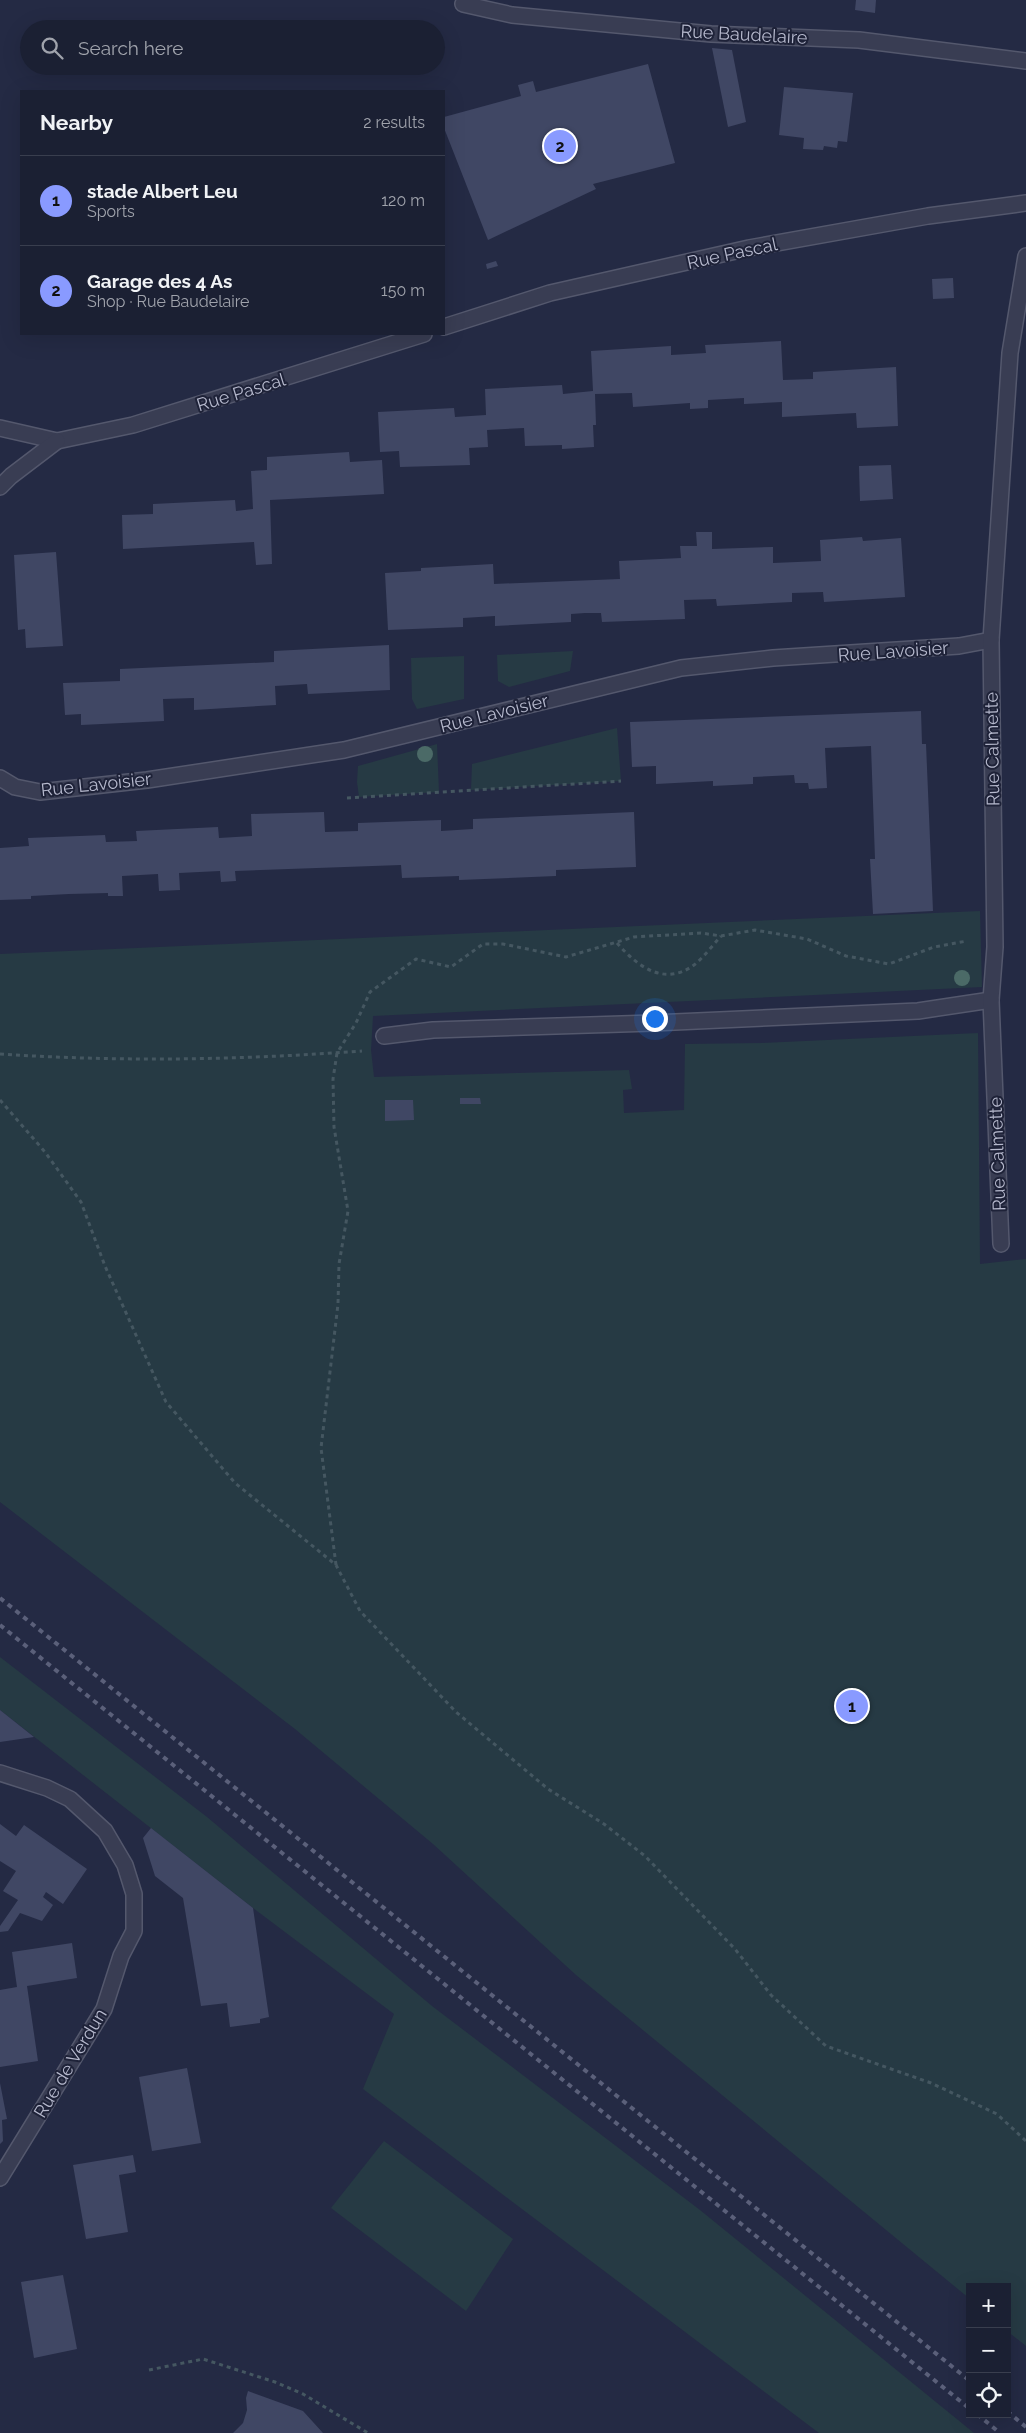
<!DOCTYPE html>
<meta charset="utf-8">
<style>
body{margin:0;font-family:Raleway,sans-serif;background:#24283b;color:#f1f3f6}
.controls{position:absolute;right:15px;bottom:15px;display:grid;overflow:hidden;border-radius:0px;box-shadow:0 5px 20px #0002}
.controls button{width:45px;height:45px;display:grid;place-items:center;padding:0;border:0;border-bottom:1px solid #393e4e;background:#1b2033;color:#f1f3f6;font:25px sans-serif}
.you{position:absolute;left:654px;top:1018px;width:18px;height:18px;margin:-12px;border:4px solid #fff;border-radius:50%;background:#1a73e8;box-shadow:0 0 0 8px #1a73e833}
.badge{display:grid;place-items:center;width:32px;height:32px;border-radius:50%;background:#899aff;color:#111;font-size:16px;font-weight:700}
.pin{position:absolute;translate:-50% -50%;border:2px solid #fff;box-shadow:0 1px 5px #0006}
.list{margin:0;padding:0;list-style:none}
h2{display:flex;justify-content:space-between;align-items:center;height:65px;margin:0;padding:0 20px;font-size:21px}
h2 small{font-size:16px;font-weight:400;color:#a0a3ac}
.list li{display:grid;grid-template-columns:32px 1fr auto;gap:15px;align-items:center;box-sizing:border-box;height:90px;padding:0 20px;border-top:1px solid #393e4e}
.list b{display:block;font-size:19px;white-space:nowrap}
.list p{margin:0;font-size:16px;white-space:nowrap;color:#a0a3ac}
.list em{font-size:16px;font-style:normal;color:#a0a3ac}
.icon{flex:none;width:28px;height:28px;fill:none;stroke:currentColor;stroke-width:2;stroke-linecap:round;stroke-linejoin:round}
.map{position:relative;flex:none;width:1026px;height:2433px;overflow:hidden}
.search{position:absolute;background:#1b2033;box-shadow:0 5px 20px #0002;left:20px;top:20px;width:425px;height:55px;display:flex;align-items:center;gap:12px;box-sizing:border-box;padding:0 18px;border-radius:28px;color:#a0a3ac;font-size:19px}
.panel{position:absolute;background:#1b2033;box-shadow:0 5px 20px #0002;left:20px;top:90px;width:425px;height:245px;border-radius:0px}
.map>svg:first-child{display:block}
.green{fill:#263a44}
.building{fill:#404764}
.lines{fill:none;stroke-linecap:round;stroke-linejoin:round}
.service-casing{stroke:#54586d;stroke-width:18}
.minor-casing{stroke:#54586d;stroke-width:18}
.tertiary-casing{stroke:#54586d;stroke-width:18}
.path{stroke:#455761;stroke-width:3;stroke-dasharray:4 4;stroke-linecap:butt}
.service{stroke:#393d53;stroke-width:15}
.minor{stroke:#393d53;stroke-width:15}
.tertiary{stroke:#393d53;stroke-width:15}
.rail{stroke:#5b607a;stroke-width:4;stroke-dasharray:5 5;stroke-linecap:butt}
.tree{fill:#4b6a67}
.labels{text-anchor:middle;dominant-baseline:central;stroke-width:4;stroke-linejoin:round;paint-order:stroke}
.street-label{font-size:18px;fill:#b6b9cd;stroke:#1e2238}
</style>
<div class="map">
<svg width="1026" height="2433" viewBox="0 0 1026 2433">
<rect width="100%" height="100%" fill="#242a44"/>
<g class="green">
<polygon points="573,651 570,671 509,687 498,681 497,655"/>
<polygon points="464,656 464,699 417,709 412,699 411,658"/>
<polygon points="617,728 621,781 471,790 472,764"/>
<polygon points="437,744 439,792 359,797 357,782 358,766"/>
<polygon points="980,911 982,987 373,1016 371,1050 374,1077 629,1070 632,1089 623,1090 624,1113 684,1110 685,1044 761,1043 978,1033 980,1264 1026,1259 1026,2346 1007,2331 1007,2287 970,2287 970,2299 576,1975 433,1844 295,1729 0,1502 0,954"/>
<polygon points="0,1657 207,1817 432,2006 700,2210 974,2433 819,2433 363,2089 394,2014 253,1908 0,1710"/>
<polygon points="384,2141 513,2239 466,2311 331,2208"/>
</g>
<g class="building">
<polygon points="856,0 876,0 875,13 855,10"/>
<polygon points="712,48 732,50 746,122 728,127"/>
<polygon points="648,64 675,163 593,184 596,189 488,240 444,128 444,117 521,96 518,85 533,81 536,92"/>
<polygon points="784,87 853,93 847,142 838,141 837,148 824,146 823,150 803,149 804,138 779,135"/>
<polygon points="496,261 498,266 487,269 486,264"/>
<polygon points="953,278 954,298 933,299 932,279"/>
<polygon points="781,341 783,380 813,379 813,372 896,367 898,426 857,428 856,413 782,417 782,402 744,404 744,398 708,400 708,408 690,409 690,403 633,407 632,393 595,394 596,425 593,425 594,447 562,449 562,445 525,446 524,428 487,430 488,447 469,448 470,465 400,467 399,451 380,452 378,412 454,408 455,417 486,415 485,389 562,385 563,394 593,391 591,351 671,346 671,355 706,353 705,345"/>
<polygon points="349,452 350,462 382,460 384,494 270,500 272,564 256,565 254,542 123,549 122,515 153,514 153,504 235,500 236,511 253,509 251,471 267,470 267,457"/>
<polygon points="891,465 893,499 860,501 859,466"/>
<polygon points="696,532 712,532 712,549 773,547 773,563 821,561 820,540 862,537 863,541 901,538 905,597 824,602 823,592 792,593 792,602 717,606 716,599 684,600 685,619 602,622 601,613 585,613 571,614 571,622 495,626 495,616 463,618 463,627 388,630 385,573 421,571 421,568 493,564 494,584 620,579 619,561 681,558 680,546 697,546"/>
<polygon points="56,552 63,646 26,648 25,629 18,630 14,555"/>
<polygon points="389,645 390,690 308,694 307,684 275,686 276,705 194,710 194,698 163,699 164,721 81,725 81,714 65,715 63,683 120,681 120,669 274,662 274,651"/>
<polygon points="921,711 922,744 926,744 933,911 873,914 870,859 875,859 871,746 825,748 827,788 809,789 808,783 795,783 794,775 753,777 753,784 713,786 713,781 656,784 656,766 632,767 630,722"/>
<polygon points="324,812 325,832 358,831 358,823 441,820 441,831 473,829 473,819 634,812 636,867 556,870 556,876 459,880 459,876 402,878 401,865 235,871 236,881 221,882 220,871 179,873 180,890 159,891 158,874 122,876 123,896 108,896 108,893 69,894 31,896 31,899 0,900 0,848 29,846 28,838 105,835 106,842 137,841 136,831 218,827 219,838 252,836 251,814"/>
<polygon points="460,1098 480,1098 481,1104 460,1104"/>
<polygon points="385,1100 413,1100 414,1120 385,1121"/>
<polygon points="0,1710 34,1737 0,1742"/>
<polygon points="0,1824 16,1836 24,1825 87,1869 63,1904 46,1892 43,1897 53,1905 42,1921 20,1913 8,1931 0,1932 0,1926 18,1900 3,1891 16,1871 0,1861"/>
<polygon points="151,1828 253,1908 269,2017 260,2019 260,2023 230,2027 227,2003 201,2006 183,1898 155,1876 143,1838"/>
<polygon points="72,1943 77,1978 27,1986 38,2061 0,2067 0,1990 17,1987 12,1952"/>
<polygon points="187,2068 201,2143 152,2151 139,2077"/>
<polygon points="0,2083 7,2119 2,2120 3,2141 0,2144"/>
<polygon points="133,2155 136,2172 119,2175 128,2232 86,2239 73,2165"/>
<polygon points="63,2275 77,2349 34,2358 21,2282"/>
<polygon points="248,2391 303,2411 323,2433 233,2433 243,2423 247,2410 246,2398"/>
</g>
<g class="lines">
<defs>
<polyline id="service" points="384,1036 433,1030 653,1023 918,1011 991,1000"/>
<g id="minor">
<polyline points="463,4 512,15 711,34 859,40 1026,61"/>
<polyline points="0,778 15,787 40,792 147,780 344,750 681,668 773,658 959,646 991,640"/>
<polyline points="1001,1244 991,1000 995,947 991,640 1010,353 1026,256"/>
<polyline points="0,1773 47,1788 70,1799 105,1831 125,1865 134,1894 134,1931 121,1956 104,2009 0,2178"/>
</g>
<g id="tertiary">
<polyline points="444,327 550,293 749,248 928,216 1026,203"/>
<polyline points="0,428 57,441 133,425 424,334"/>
<polyline points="0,487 11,476 57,441"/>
</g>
</defs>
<use href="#service" class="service-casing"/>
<use href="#minor" class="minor-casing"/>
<use href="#tertiary" class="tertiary-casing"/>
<g class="path">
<polyline points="347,798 621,781"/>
<path d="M617,943C637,966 664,987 694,965C704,957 713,945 721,936"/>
<path d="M0,1054C120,1062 241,1060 362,1051"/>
<polyline points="0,1100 45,1152 81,1202 105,1266 166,1402 235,1483 336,1565 360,1611 456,1712 548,1789 604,1824 645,1856 735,1949 771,1995 826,2046 931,2083 997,2114 1026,2141"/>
<polyline points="336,1565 321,1448 338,1304 339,1264 348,1211 334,1127 333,1079 337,1053 356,1023 370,992 416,959 451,967 483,944 503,944 566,957 634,937 701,933 721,936 755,930 807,939 846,956 889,964 934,947 967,941"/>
<polyline points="149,2370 203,2359 275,2382 303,2394 368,2433"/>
</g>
<use href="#service" class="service"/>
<use href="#minor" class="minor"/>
<use href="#tertiary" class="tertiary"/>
<g class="rail">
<polyline points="0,1598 970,2381"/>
<polyline points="0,1625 970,2409"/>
<polyline points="1007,2411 1026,2427"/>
<polyline points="977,2414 1000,2433"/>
</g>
</g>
<g class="tree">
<circle cx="425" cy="754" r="8"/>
<circle cx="962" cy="978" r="8"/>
</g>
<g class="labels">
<g class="street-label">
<text transform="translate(744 34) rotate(3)">Rue Baudelaire</text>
<text transform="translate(732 253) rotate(-12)">Rue Pascal</text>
<text transform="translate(241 392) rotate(-17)">Rue Pascal</text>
<text transform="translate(893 651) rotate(-4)">Rue Lavoisier</text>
<text transform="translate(494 713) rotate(-14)">Rue Lavoisier</text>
<text transform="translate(992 749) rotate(-91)">Rue Calmette</text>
<text transform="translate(96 784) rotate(-6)">Rue Lavoisier</text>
<text transform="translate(997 1154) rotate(-92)">Rue Calmette</text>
<text transform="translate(70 2063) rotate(-59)">Rue de Verdun</text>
</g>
</g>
</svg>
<div class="controls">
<button>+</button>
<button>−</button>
<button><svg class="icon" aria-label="locate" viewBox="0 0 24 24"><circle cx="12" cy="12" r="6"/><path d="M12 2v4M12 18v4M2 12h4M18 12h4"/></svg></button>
</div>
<div class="you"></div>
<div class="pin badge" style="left:852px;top:1706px">1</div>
<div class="pin badge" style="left:560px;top:146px">2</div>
<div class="search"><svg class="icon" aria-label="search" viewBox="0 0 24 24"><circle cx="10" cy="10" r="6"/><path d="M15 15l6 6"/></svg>Search here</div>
<section class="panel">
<h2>Nearby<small>2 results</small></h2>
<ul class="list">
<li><span class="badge">1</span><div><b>stade Albert Leu</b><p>Sports</p></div><em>120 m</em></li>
<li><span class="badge">2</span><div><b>Garage des 4 As</b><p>Shop · Rue Baudelaire</p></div><em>150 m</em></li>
</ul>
</section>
</div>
